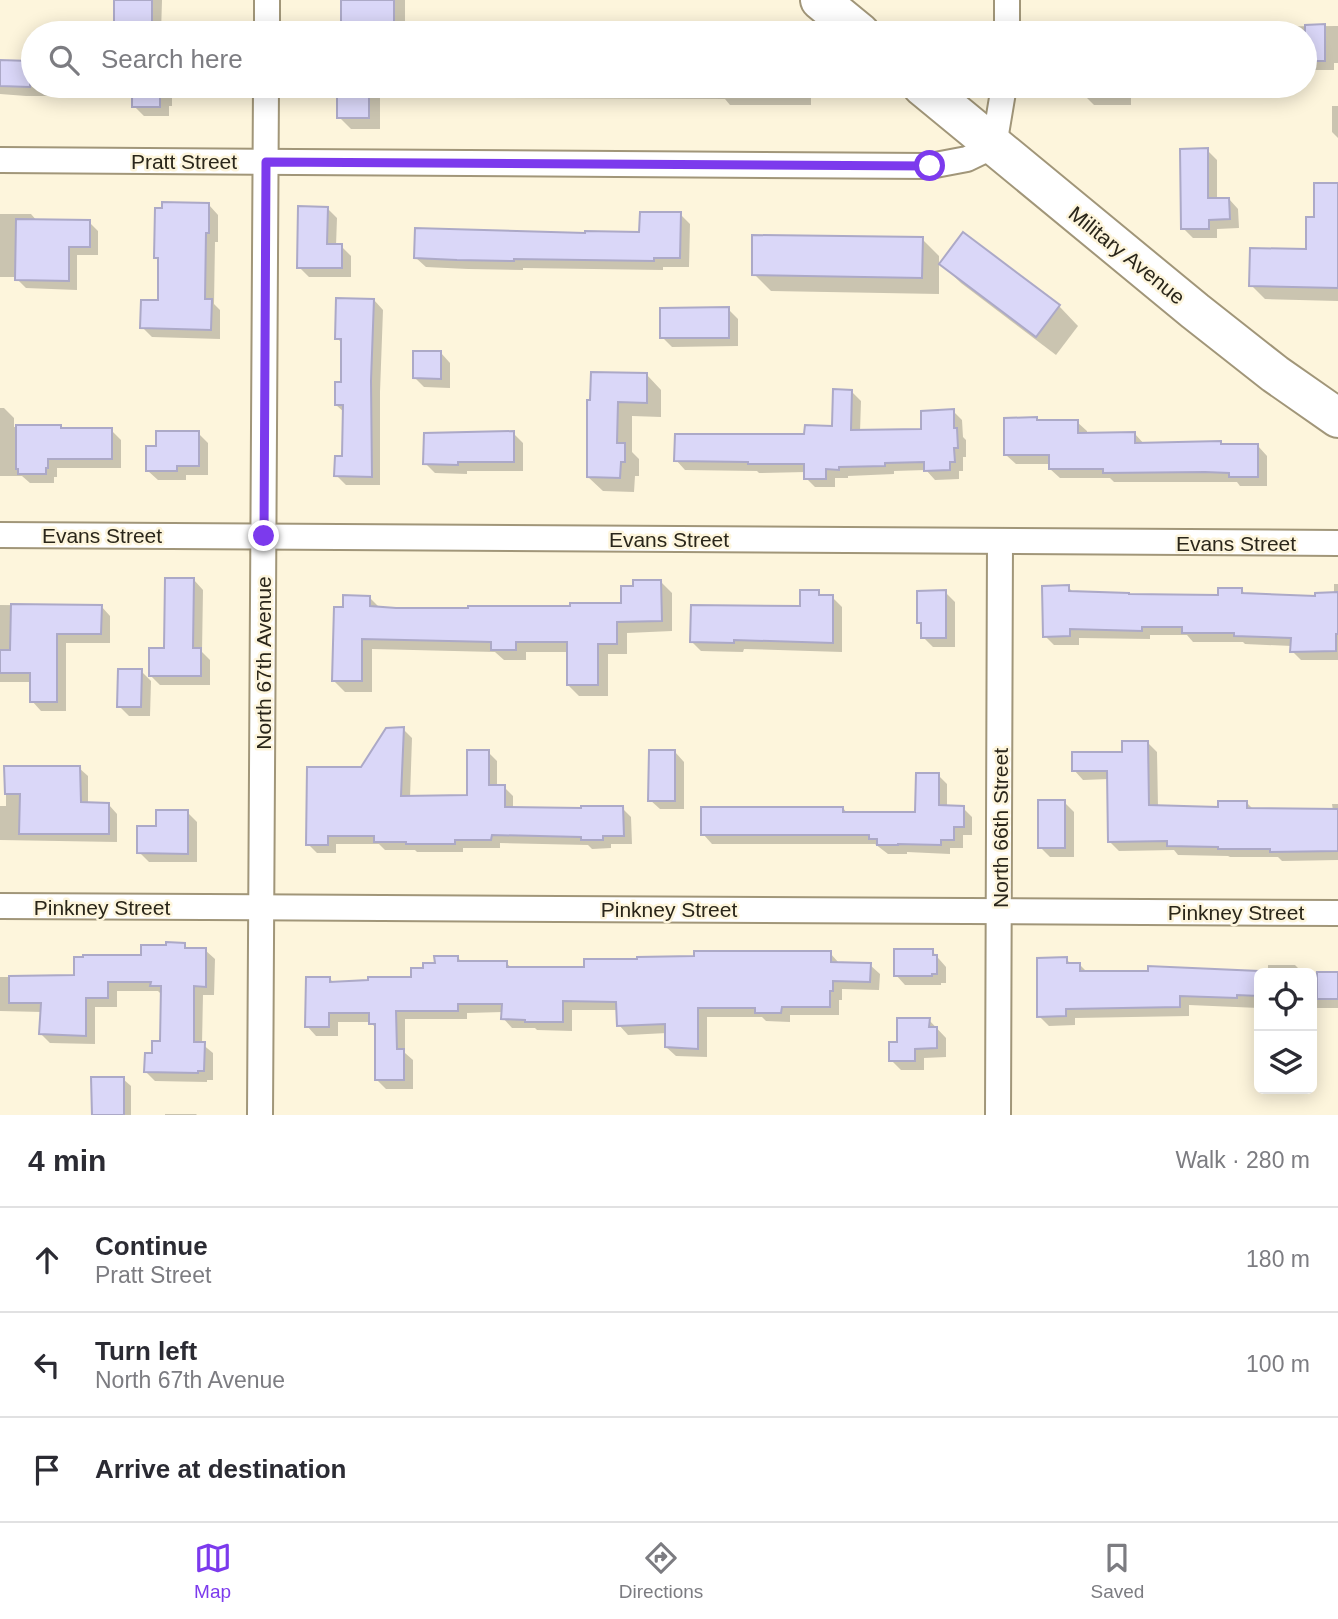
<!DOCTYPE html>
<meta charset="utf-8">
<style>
body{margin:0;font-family:Helvetica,sans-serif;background:#f2f2f3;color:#2b2b33}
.controls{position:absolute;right:21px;bottom:21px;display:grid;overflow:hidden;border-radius:10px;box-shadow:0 4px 18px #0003}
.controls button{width:63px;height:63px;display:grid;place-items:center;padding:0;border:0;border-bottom:2px solid #e1e1e2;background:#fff;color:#2b2b33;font:35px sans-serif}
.stop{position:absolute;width:21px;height:21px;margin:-16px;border:5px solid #7c3aed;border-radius:50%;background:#fff}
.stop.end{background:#7c3aed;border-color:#fff;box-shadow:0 2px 7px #0008}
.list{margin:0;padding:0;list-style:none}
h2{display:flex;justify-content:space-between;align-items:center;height:91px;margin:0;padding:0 28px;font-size:30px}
h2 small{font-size:23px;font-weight:400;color:#7c7c81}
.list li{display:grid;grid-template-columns:46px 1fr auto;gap:21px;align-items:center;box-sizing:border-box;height:105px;padding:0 28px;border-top:2px solid #e1e1e2}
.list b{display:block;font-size:26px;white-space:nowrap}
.list p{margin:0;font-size:23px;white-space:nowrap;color:#7c7c81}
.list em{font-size:23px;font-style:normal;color:#7c7c81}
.icon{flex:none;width:38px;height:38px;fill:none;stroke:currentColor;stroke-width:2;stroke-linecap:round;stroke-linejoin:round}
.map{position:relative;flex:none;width:1338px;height:1115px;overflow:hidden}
.search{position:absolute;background:#fff;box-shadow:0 4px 18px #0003;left:21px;right:21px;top:21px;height:77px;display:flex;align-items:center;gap:18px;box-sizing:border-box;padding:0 24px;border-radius:38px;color:#7c7c81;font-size:26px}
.sheet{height:406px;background:#fff}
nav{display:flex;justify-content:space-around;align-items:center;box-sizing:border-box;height:98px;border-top:2px solid #e1e1e2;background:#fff;font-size:19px;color:#7c7c81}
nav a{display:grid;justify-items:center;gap:4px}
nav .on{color:#7c3aed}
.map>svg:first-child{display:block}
.shadow{fill:#0003}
.building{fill:#dad7f8;stroke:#aca9c7;stroke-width:2}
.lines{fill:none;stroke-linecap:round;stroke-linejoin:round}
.minor-casing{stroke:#a19679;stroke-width:28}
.primary-casing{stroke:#a19679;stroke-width:42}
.minor{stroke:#fff;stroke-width:24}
.primary{stroke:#fff;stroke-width:38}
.route{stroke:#7c3aed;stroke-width:9}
.labels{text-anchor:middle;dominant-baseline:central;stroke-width:5;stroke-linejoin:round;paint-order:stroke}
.street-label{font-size:21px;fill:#2a261a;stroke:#fdf5dc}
</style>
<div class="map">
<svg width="1338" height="1115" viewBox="0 0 1338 1115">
<rect width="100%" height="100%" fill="#fdf5dc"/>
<g class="shadow">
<polygon points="116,0 162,0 161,33 125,32 116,23"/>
<rect x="342" y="0" width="63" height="33"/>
<polygon points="1085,26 1117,26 1124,33 1085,33"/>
<polygon points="1338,26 1338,63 1334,63 1334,70 1305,70 1305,33 1205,33 1205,27"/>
<polygon points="33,61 33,86 94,86 94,96 26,96 0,94 0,62"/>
<polygon points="134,86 172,86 172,106 169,106 169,116 144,116 134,106"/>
<polygon points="339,86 380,86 380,129 351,129 339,117"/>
<polygon points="484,86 811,86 811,105 730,105 725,99 496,98"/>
<polygon points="1084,86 1131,86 1131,105 1094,105 1084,95"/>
<polygon points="1332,106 1338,106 1338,138 1332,132"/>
<polygon points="1207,150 1217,160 1217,200 1229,199 1238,209 1239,228 1217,229 1217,238 1193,238 1183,228"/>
<polygon points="1338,185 1338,301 1265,299 1251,285 1308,250 1316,219"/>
<polygon points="209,205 218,215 218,242 215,242 214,304 220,310 220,339 152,337 142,327 160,302 160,261 156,257"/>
<polygon points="327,208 337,218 336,246 341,246 351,256 351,277 309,277 299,267"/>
<polygon points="0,214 31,214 37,221 89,222 98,231 98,255 77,255 77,290 26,288 17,279 17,277 0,277"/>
<polygon points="680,214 690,224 689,267 663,267 663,270 523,268 523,270 468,269 426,267 416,258 586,234 641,233"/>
<polygon points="922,239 939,256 939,294 771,291 754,274"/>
<polygon points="941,264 1059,306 1078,326 1056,355 961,283"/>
<polygon points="374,300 383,310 380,392 380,485 346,485 336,475 344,458 344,412 336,405 343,384 343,344 337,338"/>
<polygon points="728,309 738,319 738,346 672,347 662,337"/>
<polygon points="441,353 450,363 450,388 424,387 414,377"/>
<polygon points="647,375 661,390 661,417 632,416 632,452 639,459 639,476 635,476 634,492 603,491 588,477 588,402"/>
<polygon points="851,391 861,401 860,432 923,431 953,411 962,420 963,437 966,440 966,457 963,457 963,471 959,471 959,479 935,480 926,470 894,471 894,474 848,476 848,478 835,478 835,487 815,487 806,478 806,472 759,473 757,471 685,470 676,460 806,436 834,427"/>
<polygon points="0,408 4,408 14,418 14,427 60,427 63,430 111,430 121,440 121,468 57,468 57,477 54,477 54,483 30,483 22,476 0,476"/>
<polygon points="1039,422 1077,422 1087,431 1087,434 1135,434 1145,445 1221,443 1224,446 1258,446 1267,456 1267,486 1240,486 1237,482 1114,482 1110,478 1060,478 1050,469 1050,464 1016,464 1006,455"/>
<polygon points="198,433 208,443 208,475 186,475 186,480 158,480 148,471"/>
<polygon points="513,433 523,443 523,471 467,471 467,474 435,473 425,463"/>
<polygon points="194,580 203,590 202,652 210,660 210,685 160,685 150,675 166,650"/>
<polygon points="661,582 672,593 672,631 627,633 627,654 608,654 608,696 579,696 568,685 568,652 526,652 526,660 504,660 495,652 372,649 372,692 345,692 334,681 345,609 369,597 380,608 572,608 622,604 635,587"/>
<polygon points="1334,584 1338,584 1338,660 1301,660 1292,651 1292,646 1245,644 1243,642 1193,642 1187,635 1150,635 1150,639 1079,638 1079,645 1054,645 1045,636 1068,587 1074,593 1220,597 1241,589 1246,595 1316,597 1334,594"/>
<polygon points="818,592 823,597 832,597 842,607 842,652 744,649 743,652 701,651 692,642 801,608"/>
<polygon points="945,592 955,602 955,647 933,647 923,637 923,626 919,622"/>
<polygon points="0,605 101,606 110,616 110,643 66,643 66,711 41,711 32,701 32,682 0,682"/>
<polygon points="141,671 151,681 150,716 129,716 119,706"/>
<polygon points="403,729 412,738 410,798 469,796 488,752 497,761 497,787 504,787 513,796 513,809 622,808 631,817 632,844 611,844 611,848 592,849 588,845 500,843 500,848 463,848 463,852 417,852 415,850 385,850 379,844 336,844 336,853 317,853 308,844 362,769"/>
<polygon points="1148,743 1157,752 1158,807 1220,809 1247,803 1254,810 1333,811 1332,804 1338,804 1338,860 1282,861 1278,857 1230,857 1228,856 1178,855 1174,850 1119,851 1109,841 1109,779 1083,780 1074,770 1124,753"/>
<polygon points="675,752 684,762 684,809 660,809 650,800"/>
<polygon points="6,768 79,768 88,776 88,804 109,805 117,814 117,842 0,840 0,806 6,806"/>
<polygon points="938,775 947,784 947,807 963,808 972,817 972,835 963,835 963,848 950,848 950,854 907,852 907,854 888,854 875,844 712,844 703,834 843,808 848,814 917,814"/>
<polygon points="1064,802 1074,812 1074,857 1050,857 1040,847"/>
<polygon points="187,812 197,822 197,862 149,862 139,852"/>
<polygon points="184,945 189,950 205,950 215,959 214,995 203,995 202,1044 213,1053 213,1080 207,1080 207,1082 155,1081 146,1072 154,1055 162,1043 162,995 158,991 117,991 117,1007 95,1007 95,1044 50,1043 41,1034 42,1012 0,1011 0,977 76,977"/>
<polygon points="932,951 946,967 946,983 941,983 941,985 905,985 896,975"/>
<polygon points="830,953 839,963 870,965 880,974 879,990 842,989 842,1000 839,1000 839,1015 790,1015 790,1022 766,1021 762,1017 707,1017 707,1057 676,1056 666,1047 667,1033 628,1035 619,1025 618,1010 572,1010 572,1031 537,1030 535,1028 512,1028 503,1018 503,1012 467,1013 467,1019 405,1019 405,1053 413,1060 413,1089 386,1089 376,1079 376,1029 371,1022 338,1022 338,1036 316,1036 307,1026 330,979 334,983 413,979 425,970 458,958 463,963 506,963 512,968 586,968"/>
<polygon points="1066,959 1072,965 1080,965 1088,973 1149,973 1149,968 1268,973 1268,965 1295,965 1303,973 1259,973 1259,1008 1189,1005 1189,1016 1075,1018 1075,1025 1049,1026 1039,1016"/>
<rect x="1312" y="974" width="26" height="34"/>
<polygon points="929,1020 946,1038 946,1057 924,1058 924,1070 901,1070 891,1060 899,1043"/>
<polygon points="123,1079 131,1086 131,1115 93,1115"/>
<polygon points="165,1114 196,1114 197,1115 165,1115"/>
</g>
<g class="building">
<polygon points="114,0 152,0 152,24 114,23"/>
<polygon points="341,0 394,0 394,33 348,33 348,31 341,31"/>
<polygon points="1325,24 1325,61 1305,61 1305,25"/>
<polygon points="0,60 30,61 30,87 0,86"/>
<rect x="132" y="86" width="28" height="21"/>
<rect x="337" y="86" width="32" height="32"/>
<polygon points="1208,148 1208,198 1229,198 1230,219 1209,220 1209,229 1181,229 1180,149"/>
<polygon points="1314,183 1338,183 1338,288 1249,286 1250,248 1306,249 1306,217 1314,217"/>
<polygon points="162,202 209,203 209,233 206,233 205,299 212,299 211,330 140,328 141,300 158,300 158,258 154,258 155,208 162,208"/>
<polygon points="298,206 328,207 327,244 342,244 342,268 297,268"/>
<polygon points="640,212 681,212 680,258 654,258 654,261 514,259 514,261 457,260 414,258 415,228 585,233 585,231 639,232"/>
<polygon points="16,219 90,220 90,247 69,247 69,281 15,280"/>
<polygon points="963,232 1060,305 1036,337 939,264"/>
<polygon points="752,235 923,237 922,278 752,275"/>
<polygon points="336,298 374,299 371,381 372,477 334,476 335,456 342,456 343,405 335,405 335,382 341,382 341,339 335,339"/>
<polygon points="729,307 729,338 660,338 660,308"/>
<polygon points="413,351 441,351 441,379 413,378"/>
<polygon points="591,372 647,373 647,403 618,402 617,443 625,443 625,462 621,462 620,478 587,477 587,400 590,400"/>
<polygon points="833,389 852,390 851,430 921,429 921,411 954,409 954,428 957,428 958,448 954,448 955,462 950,462 950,470 924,471 924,462 885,463 885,466 839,467 839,470 826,469 826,479 804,479 804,464 748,464 748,462 674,461 675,434 804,434 805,425 832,426"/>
<polygon points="1037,417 1037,420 1078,420 1078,433 1135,432 1135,443 1221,441 1221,444 1258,444 1258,477 1229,477 1229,473 1205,472 1103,473 1103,469 1049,469 1049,455 1004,455 1004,418"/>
<polygon points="16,425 61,425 61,428 112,428 112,459 48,459 48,468 46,468 46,474 18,474 18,469 16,469"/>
<polygon points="156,431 199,431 199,466 177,466 177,471 146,471 146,446 156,446"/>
<polygon points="514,431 514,462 458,462 458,465 423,464 424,433"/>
<polygon points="165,578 194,578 193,648 201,648 201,676 149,676 149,648 164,648"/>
<polygon points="633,580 661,580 662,621 617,622 617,644 598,644 598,685 567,685 567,642 516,642 516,650 491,650 491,642 362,639 362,681 332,681 334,607 343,607 343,595 370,596 370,606 396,608 468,608 468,606 570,606 570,603 621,603 621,586 633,586"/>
<polygon points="1069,585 1069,591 1129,593 1129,594 1218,595 1218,588 1242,588 1242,593 1315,596 1315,593 1338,592 1338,634 1336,634 1336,651 1290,652 1291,638 1234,636 1234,633 1182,633 1182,627 1142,627 1142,631 1070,629 1070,636 1043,637 1042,586"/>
<polygon points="800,590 819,590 819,595 833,595 833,643 734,640 734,643 690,642 691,605 800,606"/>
<polygon points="946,590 946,638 921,638 921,623 917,623 917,591"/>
<polygon points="11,604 102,605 101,634 57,634 57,702 30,702 30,673 0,673 0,650 10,650"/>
<polygon points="118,669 142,669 141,707 117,707"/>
<polygon points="404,727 401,796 467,795 467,750 489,750 489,785 505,785 505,807 581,808 581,806 623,806 624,836 603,836 603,840 581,840 581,837 492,835 491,840 455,840 455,844 406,844 406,842 374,842 374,836 328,836 328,845 306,845 307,767 361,767 386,728"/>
<polygon points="1122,741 1148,741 1149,805 1218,807 1218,801 1247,801 1247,808 1338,809 1338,851 1270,852 1270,849 1218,849 1218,847 1167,846 1167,841 1108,842 1107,771 1072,771 1072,752 1122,752"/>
<polygon points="649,750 675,750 675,801 648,801"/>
<polygon points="4,766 80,766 81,802 109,803 109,834 19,834 20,794 5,794"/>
<polygon points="916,773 939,773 939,805 964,806 964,827 954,827 954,840 941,840 941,845 898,844 898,845 877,845 877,839 869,839 869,835 701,835 701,807 843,807 843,812 915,812"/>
<rect x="1038" y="800" width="27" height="48"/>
<polygon points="156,810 188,810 188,854 137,853 137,826 156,826"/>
<polygon points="166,942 185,943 185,948 206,948 206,987 194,986 194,1042 205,1042 204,1071 198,1071 198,1073 144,1072 145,1053 152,1053 152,1041 160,1041 161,986 150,986 151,982 108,982 108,998 86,998 86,1036 39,1034 41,1003 9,1003 9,976 74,975 74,957 83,957 83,955 141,955 141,945 166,945"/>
<polygon points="894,949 933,949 933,955 937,955 937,974 932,974 932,976 894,976"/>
<polygon points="694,951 831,951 831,962 871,963 870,982 833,981 833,991 830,991 830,1007 782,1007 781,1013 755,1013 755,1008 698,1008 698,1049 665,1047 665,1024 617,1026 616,1002 563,1001 563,1022 525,1022 525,1020 501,1019 502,1004 458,1004 458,1011 396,1011 397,1049 404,1049 404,1080 375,1080 375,1024 369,1024 369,1013 329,1013 329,1027 305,1027 306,977 330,977 330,982 368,980 368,977 411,977 411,968 423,968 423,963 435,963 434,956 458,956 458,961 507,961 507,967 584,967 584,959 637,959 637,957 694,956"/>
<polygon points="1067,957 1067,963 1080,963 1080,971 1148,971 1148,966 1259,971 1259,996 1237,995 1237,998 1180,996 1180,1007 1066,1009 1066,1016 1037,1017 1037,958"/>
<rect x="1317" y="972" width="21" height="27"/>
<polygon points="897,1018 930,1018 929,1027 937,1027 937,1048 915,1049 915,1061 889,1061 889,1042 897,1042"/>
<polygon points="91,1077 124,1077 124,1115 92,1115"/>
</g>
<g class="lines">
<defs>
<g id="minor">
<polyline points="267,33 267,0"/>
<polyline points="1007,33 1007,0"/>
<polyline points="0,160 930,166 967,159 994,146 1004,86"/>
<polyline points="0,535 1338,543"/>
<polyline points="0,906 1338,913"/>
<polyline points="260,1115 266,86"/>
<polyline points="998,1115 1000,541"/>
</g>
<g id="primary">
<polyline points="820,0 860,33"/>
<polyline points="922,86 1195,311 1275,374 1338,418"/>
</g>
</defs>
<use href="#minor" class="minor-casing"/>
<use href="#primary" class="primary-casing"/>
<use href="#minor" class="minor"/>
<use href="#primary" class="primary"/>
</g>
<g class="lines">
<polyline class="route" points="264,536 266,162 930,166"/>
</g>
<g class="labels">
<g class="street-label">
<text x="184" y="161">Pratt Street</text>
<text transform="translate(1127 255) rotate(39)">Military Avenue</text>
<text x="102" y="535">Evans Street</text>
<text x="669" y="539">Evans Street</text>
<text x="1236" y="543">Evans Street</text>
<text transform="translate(263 663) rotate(-90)">North 67th Avenue</text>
<text transform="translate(1000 828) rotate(-90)">North 66th Street</text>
<text x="102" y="907">Pinkney Street</text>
<text x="669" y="909">Pinkney Street</text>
<text x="1236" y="912">Pinkney Street</text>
</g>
</g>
</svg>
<div class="controls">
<button><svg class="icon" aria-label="locate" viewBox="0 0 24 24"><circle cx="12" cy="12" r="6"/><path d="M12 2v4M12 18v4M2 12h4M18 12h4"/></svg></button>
<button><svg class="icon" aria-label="layers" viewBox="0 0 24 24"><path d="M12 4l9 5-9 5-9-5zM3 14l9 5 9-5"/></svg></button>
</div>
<div class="stop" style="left:930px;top:166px"></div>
<div class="stop end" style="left:264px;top:536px"></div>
<div class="search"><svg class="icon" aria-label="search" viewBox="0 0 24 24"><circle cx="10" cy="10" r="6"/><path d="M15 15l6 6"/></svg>Search here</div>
</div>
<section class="sheet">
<h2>4 min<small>Walk · 280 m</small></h2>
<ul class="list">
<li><svg class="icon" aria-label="ahead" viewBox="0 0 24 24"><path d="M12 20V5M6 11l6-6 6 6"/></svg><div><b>Continue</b><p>Pratt Street</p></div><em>180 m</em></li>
<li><svg class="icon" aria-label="left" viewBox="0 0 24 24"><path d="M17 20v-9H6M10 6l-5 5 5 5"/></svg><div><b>Turn left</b><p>North 67th Avenue</p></div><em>100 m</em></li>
<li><svg class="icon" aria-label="arrive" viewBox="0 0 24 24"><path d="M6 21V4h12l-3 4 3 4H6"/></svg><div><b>Arrive at destination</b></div></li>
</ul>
</section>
<nav>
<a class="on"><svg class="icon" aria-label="map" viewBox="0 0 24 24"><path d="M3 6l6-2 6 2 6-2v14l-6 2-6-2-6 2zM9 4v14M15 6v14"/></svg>Map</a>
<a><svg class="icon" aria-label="directions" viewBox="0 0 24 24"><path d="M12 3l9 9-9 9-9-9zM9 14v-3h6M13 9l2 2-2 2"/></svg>Directions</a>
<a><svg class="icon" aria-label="saved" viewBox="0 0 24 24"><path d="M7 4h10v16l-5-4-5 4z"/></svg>Saved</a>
</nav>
